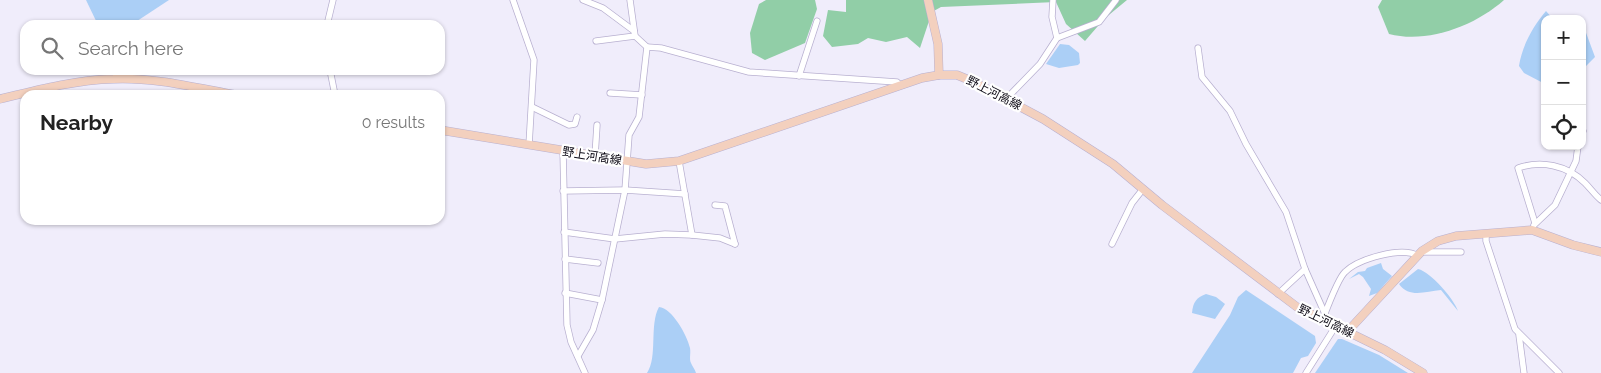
<!DOCTYPE html>
<meta charset="utf-8">
<style>
body{margin:0;font-family:Raleway,"Noto Sans JP",sans-serif;background:#f2f2f2;color:#222}
.controls{position:absolute;right:15px;top:15px;display:grid;overflow:hidden;border-radius:10px;box-shadow:0 1px 4px #0004}
.controls button{width:45px;height:45px;display:grid;place-items:center;padding:0;border:0;border-bottom:1px solid #e0e0e0;background:#fff;color:#222;font:25px sans-serif}
.list{margin:0;padding:0;list-style:none}
h2{display:flex;justify-content:space-between;align-items:center;height:65px;margin:0;padding:0 20px;font-size:21px}
h2 small{font-size:16px;font-weight:400;color:#767676}
.icon{flex:none;width:28px;height:28px;fill:none;stroke:currentColor;stroke-width:2;stroke-linecap:round;stroke-linejoin:round}
.map{position:relative;flex:none;width:1601px;height:373px;overflow:hidden}
.search{position:absolute;background:#fff;box-shadow:0 1px 4px #0004;left:20px;top:20px;width:425px;height:55px;display:flex;align-items:center;gap:12px;box-sizing:border-box;padding:0 18px;border-radius:15px;color:#767676;font-size:19px}
.panel{position:absolute;background:#fff;box-shadow:0 1px 4px #0004;left:20px;top:90px;width:425px;height:135px;border-radius:15px}
.map>svg:first-child{display:block}
.green{fill:#91cea7}
.water{fill:#abcff6}
.lines{fill:none;stroke-linecap:round;stroke-linejoin:round}
.street-casing{stroke:#b8b0d0;stroke-width:7}
.secondary-casing{stroke:#b8b0d0;stroke-width:9}
.street{stroke:#fff;stroke-width:5.5}
.secondary{stroke:#f3d0be;stroke-width:8}
.labels{text-anchor:middle;dominant-baseline:central;stroke-width:4.5;stroke-linejoin:round;paint-order:stroke}
.street-label{font-size:12px;fill:#0c0914;stroke:#fff}
</style>
<div class="map">
<svg width="1601" height="373" viewBox="0 0 1601 373">
<rect width="100%" height="100%" fill="#f0edfb"/>
<g class="green">
<polygon points="766,0 815,0 817,9 805,43 765,60 752,53 750,33 759,4"/>
<polygon points="846,0 1127,0 1104,19 1085,41 1066,24 1056,2 941,7 932,12 920,48 907,37 886,42 868,38 858,44 832,47 823,36 828,10 846,12"/>
<path d="M1382,0H1504C1475,26 1427,44 1389,34L1378,7Z"/>
</g>
<g class="water">
<polygon points="86,0 169,0 131,25 98,25"/>
<path d="M1546,11L1553,19H1545V84L1524,73L1519,66C1522,46 1533,26 1546,11Z"/>
<polygon points="1582,30 1585,30 1595,57 1584,68 1582,76"/>
<polygon points="1060,44 1069,45 1079,53 1080,63 1078,65 1059,68 1046,64"/>
<polygon points="1381,263 1383,269 1392,276 1377,293 1369,296 1371,289 1363,277 1359,274 1349,279 1358,272 1365,271 1367,268"/>
<path d="M1418,269C1431,272 1454,299 1458,311L1441,290C1426,291 1410,299 1399,284Z"/>
<polygon points="1246,290 1315,336 1316,343 1308,356 1301,358 1293,373 1192,373 1230,315 1238,297"/>
<path d="M1206,294L1216,297L1225,304L1215,319L1192,313C1193,302 1196,298 1206,294Z"/>
<path d="M659,307C672,308 687,335 690,348C691,353 689,359 691,363C692,366 695,369 696,373H647C658,357 649,325 659,307Z"/>
<polygon points="1338,339 1342,339 1379,355 1408,373 1315,373"/>
</g>
<g class="lines">
<defs>
<g id="street">
<polyline points="513,0 534,60 529,145"/>
<polyline points="583,0 603,8 634,31"/>
<polyline points="1053,0 1052,17 1057,38"/>
<polyline points="327,25 333,0"/>
<polyline points="596,41 635,36"/>
<polyline points="647,47 661,48 749,72 897,82 900,85"/>
<polyline points="1198,48 1202,77 1230,111 1246,144 1286,212 1305,269 1278,294"/>
<polyline points="330,70 335,95"/>
<polyline points="799,76 817,21"/>
<polyline points="610,93 642,95"/>
<polyline points="1006,99 1040,64 1057,38 1099,22 1116,0"/>
<polyline points="532,107 569,125 575,124 577,117"/>
<polyline points="1582,132 1583,131"/>
<polyline points="563,151 567,325 571,342 585,373"/>
<polyline points="595,156 597,125"/>
<polyline points="679,161 692,235"/>
<polyline points="563,191 625,190 685,194"/>
<polyline points="715,205 725,206 735,244"/>
<path d="M1535,223L1518,168C1541,160 1567,165 1585,183C1590,188 1595,195 1601,200"/>
<polyline points="1534,225 1555,205 1576,161 1578,146"/>
<polyline points="564,232 615,239 665,234 692,235 720,238 735,244"/>
<polyline points="1486,234 1486,241 1515,329 1559,373"/>
<polyline points="1112,244 1132,203 1143,189"/>
<polyline points="1421,252 1461,252"/>
<polyline points="565,259 598,263"/>
<polyline points="1305,269 1325,314"/>
<polyline points="565,293 602,300"/>
<path d="M1322,321C1326,311 1338,278 1345,272C1358,259 1402,246 1418,256"/>
<polyline points="1519,335 1524,373"/>
<polyline points="578,356 593,330 602,300 625,190 629,135 639,117 647,47 635,36 630,0"/>
<polyline points="1306,373 1335,327"/>
</g>
<g id="secondary">
<polyline points="928,0 938,44 939,75"/>
<path d="M0,99C37,90 75,80 113,79C154,77 197,88 237,95"/>
<polyline points="440,130 646,164 679,161 922,78 939,75 957,75 974,82 1043,119 1113,164 1162,205 1297,307 1385,350 1423,373"/>
<polyline points="1347,332 1422,251 1438,241 1456,236 1532,230 1573,245 1601,252"/>
</g>
</defs>
<use href="#street" class="street-casing"/>
<use href="#secondary" class="secondary-casing"/>
<use href="#street" class="street"/>
<use href="#secondary" class="secondary"/>
</g>
<g class="labels">
<g class="street-label">
<text transform="translate(994 93) rotate(27)">野上河高線</text>
<text transform="translate(592 156) rotate(9)">野上河高線</text>
<text transform="translate(1326 321) rotate(26)">野上河高線</text>
</g>
</g>
</svg>
<div class="controls">
<button>+</button>
<button>−</button>
<button><svg class="icon" aria-label="locate" viewBox="0 0 24 24"><circle cx="12" cy="12" r="6"/><path d="M12 2v4M12 18v4M2 12h4M18 12h4"/></svg></button>
</div>
<div class="search"><svg class="icon" aria-label="search" viewBox="0 0 24 24"><circle cx="10" cy="10" r="6"/><path d="M15 15l6 6"/></svg>Search here</div>
<section class="panel">
<h2>Nearby<small>0 results</small></h2>
<ul class="list">
</ul>
</section>
</div>
